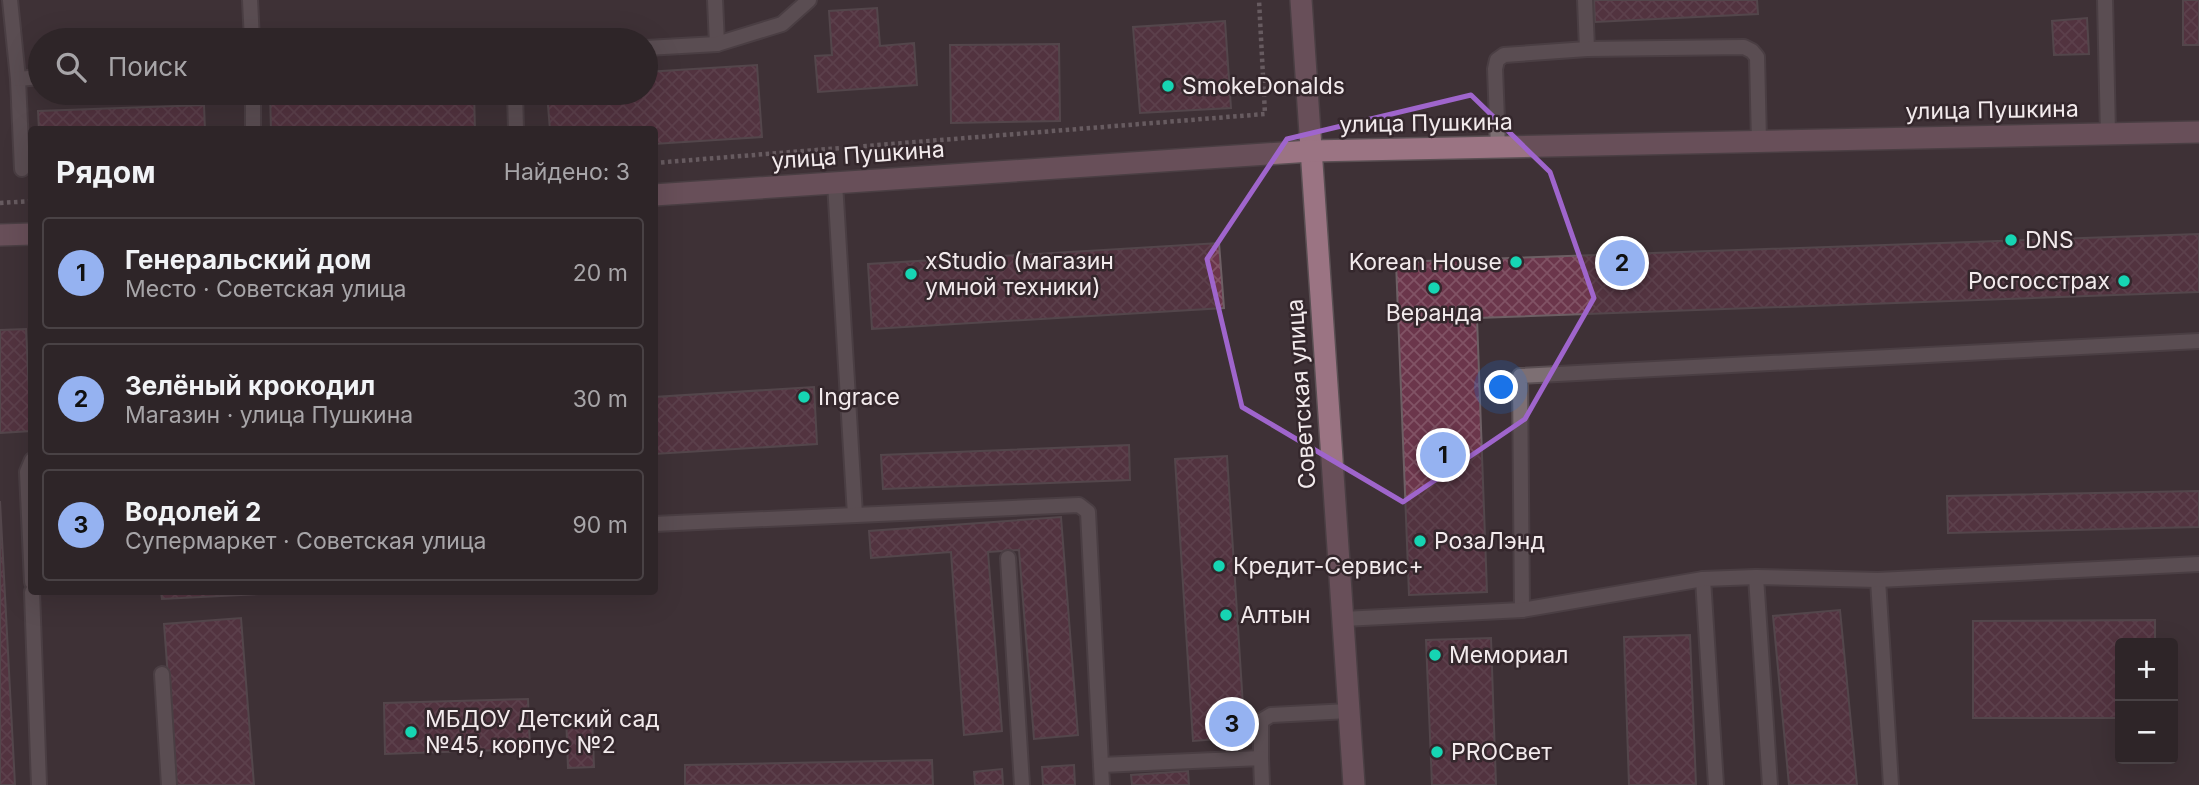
<!DOCTYPE html>
<html lang="ru">
<meta charset="utf-8">
<style>
body{margin:0;font-family:Inter,sans-serif;background:#3a3134;color:#f1f3f6}
.controls{position:absolute;right:21px;bottom:21px;display:grid;overflow:hidden;border-radius:7px;box-shadow:0 7px 28px #0002}
.controls button{width:63px;height:63px;display:grid;place-items:center;padding:0;border:0;border-bottom:2px solid #494245;background:#2e2528;color:#f1f3f6;font:35px sans-serif}
.you{position:absolute;left:1502px;top:388px;width:24px;height:24px;margin:-18px;border:5px solid #fff;border-radius:50%;background:#1a73e8;box-shadow:0 0 0 10px #1a73e833}
.badge{display:grid;place-items:center;width:46px;height:46px;border-radius:50%;background:#95b2f1;color:#111;font-size:23px;font-weight:700}
.pin{position:absolute;translate:-50% -50%;border:4px solid #fff;box-shadow:0 2px 7px #0006}
.list{margin:0;padding:0;list-style:none}
h2{display:flex;justify-content:space-between;align-items:center;height:91px;margin:0;padding:0 28px;font-size:30px}
h2 small{font-size:23px;font-weight:400;color:#a7a5a8}
.list li{display:grid;grid-template-columns:46px 1fr auto;gap:21px;align-items:center;box-sizing:border-box;height:112px;margin:0 14px 14px;padding:0 14px;border:2px solid #494245;border-radius:7px}
.list b{display:block;font-size:26px;white-space:nowrap}
.list p{margin:0;font-size:23px;white-space:nowrap;color:#a7a5a8}
.list em{font-size:23px;font-style:normal;color:#a7a5a8}
.icon{flex:none;width:38px;height:38px;fill:none;stroke:currentColor;stroke-width:2;stroke-linecap:round;stroke-linejoin:round}
.map{position:relative;flex:none;width:2199px;height:785px;overflow:hidden}
.search{position:absolute;background:#2e2528;box-shadow:0 7px 28px #0002;left:28px;top:28px;width:630px;height:77px;display:flex;align-items:center;gap:18px;box-sizing:border-box;padding:0 24px;border-radius:38px;color:#a7a5a8;font-size:26px}
.panel{position:absolute;background:#2e2528;box-shadow:0 7px 28px #0002;left:28px;top:126px;width:630px;height:469px;border-radius:7px}
.map>svg:first-child{display:block}
.building{fill:url(#building-cross-hatch);stroke:#6d5f64;stroke-width:2}
.lines{fill:none;stroke-linecap:round;stroke-linejoin:round}
.service-casing{stroke:#5a4f53;stroke-width:18}
.secondary-casing{stroke:#5a4f53;stroke-width:24}
.path{stroke:#998e92;stroke-width:4.5;stroke-dasharray:3.5 3.5;stroke-linecap:butt}
.service{stroke:#7d6f73;stroke-width:14}
.secondary{stroke:#9b7483;stroke-width:21}
.marked{fill:none;stroke:#9f65cc;stroke-width:5;stroke-linejoin:round}
.poi-dot{fill:#16d5b3;stroke:#34272c;stroke-width:2.5}
.labels{text-anchor:middle;dominant-baseline:central;stroke-width:5;stroke-linejoin:round;paint-order:stroke}
.poi-label{font-size:23px;fill:#f2eaec;stroke:#34272c;text-anchor:start}
.street-label{font-size:23px;fill:#f2eaec;stroke:#34272c}
</style>
<div class="map">
<svg width="2199" height="785" viewBox="0 0 2199 785">
<defs>
<pattern id="building-cross-hatch" width="8" height="8" patternUnits="userSpaceOnUse" patternTransform="scale(1.75)"><rect width="8" height="8" fill="#6b364b"/><path d="M0 0l8 8M0 8l8-8" fill="none" stroke="#815365"/></pattern>
</defs>
<rect width="100%" height="100%" fill="#3e3136"/>
<g class="building">
<polygon points="1594,0 1757,0 1758,14 1595,22"/>
<rect x="2183" y="0" width="16" height="45"/>
<polygon points="877,8 880,46 914,43 917,85 818,92 815,56 832,55 829,11"/>
<polygon points="2087,18 2089,54 2054,55 2052,21"/>
<polygon points="1225,21 1231,108 1140,113 1133,27"/>
<polygon points="1059,44 1060,121 951,123 950,45"/>
<polygon points="757,65 762,137 654,144 654,130 550,130 547,93 646,93 646,72"/>
<polygon points="270,93 474,93 475,130 271,130"/>
<polygon points="204,105 205,130 39,130 38,111"/>
<polygon points="2199,234 2199,292 1477,318 1487,592 1409,595 1396,262"/>
<polygon points="1219,243 1224,308 872,329 868,264"/>
<polygon points="26,329 31,431 0,433 0,330"/>
<polygon points="814,387 817,444 654,454 654,397"/>
<polygon points="1129,445 1130,480 883,489 881,455"/>
<polygon points="1227,456 1245,737 1193,741 1175,459"/>
<polygon points="2199,491 2199,527 1948,533 1947,496"/>
<polygon points="0,501 15,785 0,785"/>
<polygon points="1061,517 1078,735 1034,739 1019,550 988,552 1002,731 964,735 951,552 871,558 869,531"/>
<polygon points="161,592 298,592 162,599"/>
<polygon points="1840,610 1857,785 1789,785 1773,616"/>
<polygon points="241,618 254,785 176,785 164,624"/>
<polygon points="2155,620 2155,643 2120,643 2120,718 1973,718 1973,621"/>
<polygon points="1690,635 1696,785 1629,785 1624,637"/>
<polygon points="1491,638 1496,785 1432,785 1426,640"/>
<polygon points="528,699 530,749 385,754 384,703"/>
<polygon points="566,714 592,714 594,767 568,768"/>
<polygon points="932,760 933,785 685,785 685,765"/>
<polygon points="1074,765 1075,785 1043,785 1042,767"/>
<polygon points="1002,769 1003,785 975,785 974,772"/>
<polygon points="1188,771 1189,785 1132,785 1131,775"/>
</g>
<g class="lines">
<defs>
<g id="service">
<polyline points="10,0 18,79 22,169"/>
<polyline points="250,0 252,40"/>
<polyline points="715,0 717,44"/>
<polyline points="1585,0 1587,49"/>
<polyline points="2105,0 2108,134"/>
<polyline points="646,48 717,44 782,24 809,0"/>
<polyline points="18,79 40,77"/>
<polyline points="253,93 253,130"/>
<polyline points="515,93 516,130"/>
<polyline points="1498,147 1495,69 1497,60 1504,55 1587,49 1744,47 1752,51 1757,57 1759,142"/>
<polyline points="835,183 855,515"/>
<polyline points="32,460 27,472 32,582"/>
<polyline points="654,524 1079,505 1088,512 1101,765"/>
<polyline points="1008,558 1022,785"/>
<polyline points="1756,577 1770,785"/>
<polyline points="1703,579 1716,785"/>
<polyline points="1878,580 1891,785"/>
<polyline points="32,592 39,785"/>
<polyline points="1522,610 1520,376 2199,341"/>
<polyline points="1343,619 1522,610 1703,579 1756,577 1878,580 2199,564"/>
<polyline points="162,674 169,785"/>
<polyline points="1261,758 1261,721 1271,715 1349,711"/>
<polyline points="1102,785 1101,765 1261,758 1262,785"/>
</g>
<g id="secondary">
<polyline points="1301,0 1354,785"/>
<polyline points="654,195 1311,151 2199,132"/>
<polyline points="0,235 32,234"/>
</g>
</defs>
<use href="#service" class="service-casing"/>
<use href="#secondary" class="secondary-casing"/>
<g class="path">
<polyline points="654,163 1265,114 1259,0"/>
<polyline points="0,203 32,201"/>
</g>
<use href="#service" class="service"/>
<use href="#secondary" class="secondary"/>
</g>
<path d="M0 0H2199V785H0ZM1471,95L1550,172L1594,298L1525,419L1403,502L1242,407L1207,259L1287,139Z" fill="#3e3136" fill-opacity=".55" fill-rule="evenodd"/>
<path class="marked" d="M1471,95L1550,172L1594,298L1525,419L1403,502L1242,407L1207,259L1287,139Z"/>
<g class="poi-dot">
<circle cx="1168" cy="86" r="7"/>
<circle cx="2011" cy="240" r="7"/>
<circle cx="1516" cy="262" r="7"/>
<circle cx="911" cy="274" r="7"/>
<circle cx="2124" cy="281" r="7"/>
<circle cx="1434" cy="288" r="7"/>
<circle cx="804" cy="397" r="7"/>
<circle cx="1420" cy="541" r="7"/>
<circle cx="1219" cy="566" r="7"/>
<circle cx="1226" cy="615" r="7"/>
<circle cx="1435" cy="655" r="7"/>
<circle cx="411" cy="732" r="7"/>
<circle cx="1437" cy="752" r="7"/>
</g>
<g class="labels">
<g class="poi-label">
<text x="1182" y="86">SmokeDonalds</text>
<text x="2025" y="240">DNS</text>
<text x="925" y="261">xStudio (магазин<tspan x="925" dy="26">умной техники)</tspan></text>
<text x="1502" y="262" text-anchor="end">Korean House</text>
<text x="2110" y="281" text-anchor="end">Росгосстрах</text>
<text x="1434" y="313" text-anchor="middle">Веранда</text>
<text x="818" y="397">Ingrace</text>
<text x="1434" y="541">РозаЛэнд</text>
<text x="1233" y="566">Кредит-Сервис+</text>
<text x="1240" y="615">Алтын</text>
<text x="1449" y="655">Мемориал</text>
<text x="425" y="719">МБДОУ Детский сад<tspan x="425" dy="26">№45, корпус №2</tspan></text>
<text x="1451" y="752">PROСвет</text>
</g>
<g class="street-label">
<text transform="translate(1992 110) rotate(-1)">улица Пушкина</text>
<text transform="translate(1426 123) rotate(-1)">улица Пушкина</text>
<text transform="translate(858 155) rotate(-4)">улица Пушкина</text>
<text transform="translate(1301 394) rotate(-94)">Советская улица</text>
</g>
</g>
</svg>
<div class="controls">
<button>+</button>
<button>−</button>
</div>
<div class="you"></div>
<div class="pin badge" style="left:1443px;top:455px">1</div>
<div class="pin badge" style="left:1622px;top:263px">2</div>
<div class="pin badge" style="left:1232px;top:724px">3</div>
<div class="search"><svg class="icon" aria-label="search" viewBox="0 0 24 24"><circle cx="10" cy="10" r="6"/><path d="M15 15l6 6"/></svg>Поиск</div>
<section class="panel">
<h2>Рядом<small>Найдено: 3</small></h2>
<ul class="list">
<li><span class="badge">1</span><div><b>Генеральский дом</b><p>Место · Советская улица</p></div><em>20 m</em></li>
<li><span class="badge">2</span><div><b>Зелёный крокодил</b><p>Магазин · улица Пушкина</p></div><em>30 m</em></li>
<li><span class="badge">3</span><div><b>Водолей 2</b><p>Супермаркет · Советская улица</p></div><em>90 m</em></li>
</ul>
</section>
</div>
